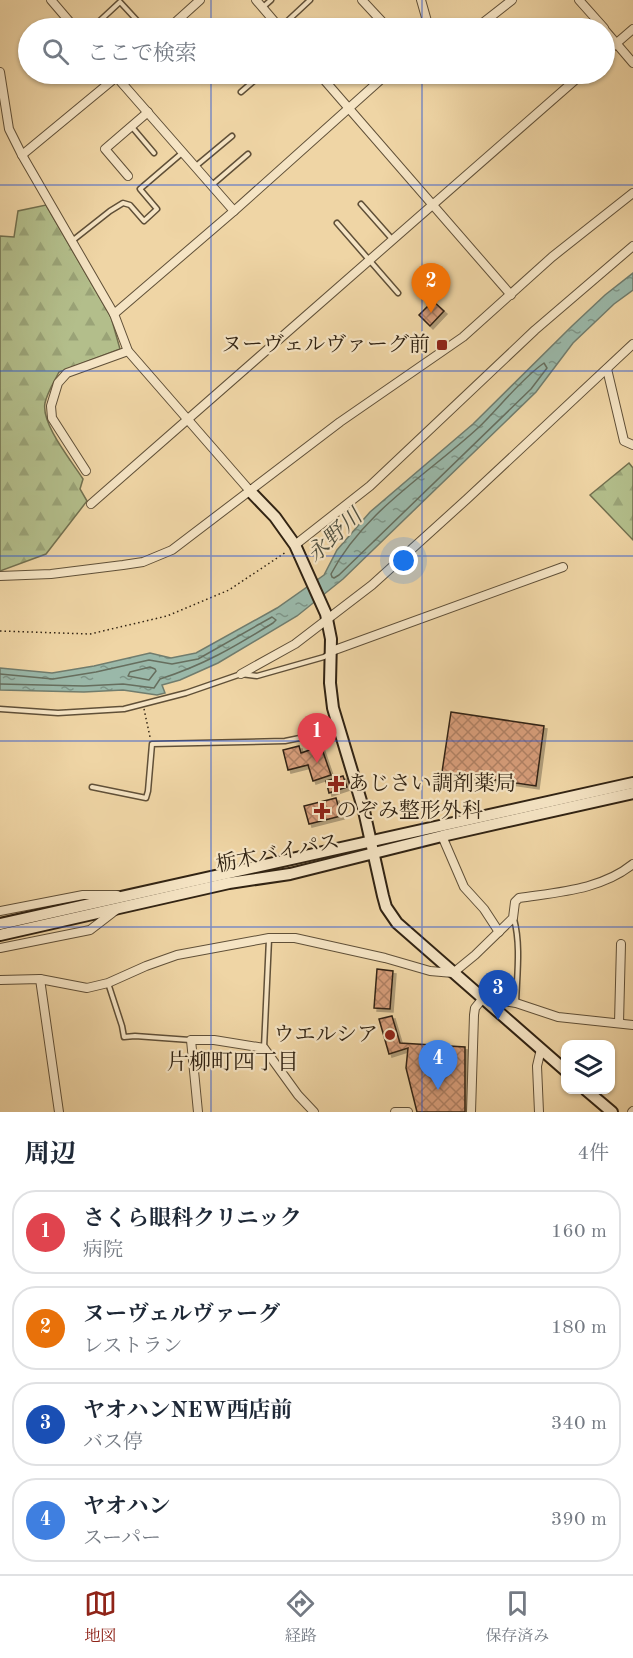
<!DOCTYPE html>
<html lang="ja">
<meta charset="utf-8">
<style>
body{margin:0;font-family:"Old Standard TT","Noto Serif JP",serif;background:#f2f2f3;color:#1f2937}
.controls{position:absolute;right:18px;bottom:18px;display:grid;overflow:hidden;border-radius:12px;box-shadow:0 2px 4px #0004}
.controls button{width:54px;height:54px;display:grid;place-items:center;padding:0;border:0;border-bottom:2px solid #e0e1e3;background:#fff;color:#1f2937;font:30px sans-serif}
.you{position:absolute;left:404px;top:561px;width:21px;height:21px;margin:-15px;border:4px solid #fff;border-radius:50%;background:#1a73e8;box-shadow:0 0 0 9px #1a73e833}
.badge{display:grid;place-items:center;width:39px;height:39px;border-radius:50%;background:#8f2418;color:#fff;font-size:20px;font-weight:700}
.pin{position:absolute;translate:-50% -50px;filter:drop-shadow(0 2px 3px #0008)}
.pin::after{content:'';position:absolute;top:32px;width:21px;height:18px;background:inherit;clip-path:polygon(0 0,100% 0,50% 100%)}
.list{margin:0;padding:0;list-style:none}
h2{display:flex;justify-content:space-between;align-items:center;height:78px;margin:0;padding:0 24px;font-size:26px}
h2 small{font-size:20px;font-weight:400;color:#747a83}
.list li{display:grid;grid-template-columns:39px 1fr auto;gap:18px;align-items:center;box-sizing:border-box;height:84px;margin:0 12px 12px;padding:0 12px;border:2px solid #e0e1e3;border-radius:24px}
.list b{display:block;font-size:22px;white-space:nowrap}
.list p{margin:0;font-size:20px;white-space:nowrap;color:#747a83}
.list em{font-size:20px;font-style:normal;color:#747a83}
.icon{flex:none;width:33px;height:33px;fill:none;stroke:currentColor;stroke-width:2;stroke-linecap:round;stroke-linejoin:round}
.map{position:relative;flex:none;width:633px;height:1112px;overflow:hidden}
.search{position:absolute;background:#fff;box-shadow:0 2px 4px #0004;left:18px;right:18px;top:18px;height:66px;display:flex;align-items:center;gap:15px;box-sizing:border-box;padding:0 21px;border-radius:33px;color:#747a83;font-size:22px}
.sheet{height:462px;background:#fff}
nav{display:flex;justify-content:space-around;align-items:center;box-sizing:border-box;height:84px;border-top:2px solid #e0e1e3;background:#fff;font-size:16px;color:#747a83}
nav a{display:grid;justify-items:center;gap:3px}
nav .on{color:#8f2418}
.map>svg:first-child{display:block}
.forest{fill:url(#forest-firs);stroke:#72704f;stroke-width:1.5}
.water{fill:url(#water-ripples);stroke:#707c6d;stroke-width:1.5}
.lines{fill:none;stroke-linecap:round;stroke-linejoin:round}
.shore{stroke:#666e5e;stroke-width:1.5}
.building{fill:url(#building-cross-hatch);stroke:#312313;stroke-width:1.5;filter:url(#shadow)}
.lane-casing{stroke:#605038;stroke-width:7}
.street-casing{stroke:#605038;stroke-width:10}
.secondary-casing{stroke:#312313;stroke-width:14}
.path{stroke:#312313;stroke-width:1.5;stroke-dasharray:1.5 3;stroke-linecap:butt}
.lane{stroke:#f5e4c4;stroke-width:4}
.street{stroke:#f5e4c4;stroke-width:8}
.secondary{stroke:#f5e4c4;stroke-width:10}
.grid{fill:none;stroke:#1d4ed8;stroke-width:1.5;stroke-opacity:0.55}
.poi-dot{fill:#8f2418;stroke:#f5e4c4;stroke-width:2}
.labels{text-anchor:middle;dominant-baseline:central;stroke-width:4.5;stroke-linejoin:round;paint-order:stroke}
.poi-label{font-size:21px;fill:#312313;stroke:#f5e4c4;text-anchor:end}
.street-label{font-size:21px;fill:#312313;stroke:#f5e4c4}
.water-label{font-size:22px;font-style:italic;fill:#505040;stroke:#f5e4c4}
.neighbourhood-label{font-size:22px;fill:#312313;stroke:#f5e4c4}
</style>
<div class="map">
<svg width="633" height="1112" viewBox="0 0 633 1112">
<defs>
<pattern id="forest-firs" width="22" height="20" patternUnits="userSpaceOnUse" patternTransform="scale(1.5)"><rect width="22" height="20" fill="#b3be8b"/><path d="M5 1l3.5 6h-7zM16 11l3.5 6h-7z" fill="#9aa377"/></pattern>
<pattern id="water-ripples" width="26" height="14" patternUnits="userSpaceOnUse" patternTransform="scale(1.5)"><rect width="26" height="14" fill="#9ab8a9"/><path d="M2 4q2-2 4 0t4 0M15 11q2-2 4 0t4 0" fill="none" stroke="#7e9588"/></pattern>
<pattern id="building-cross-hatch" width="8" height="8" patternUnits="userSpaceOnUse" patternTransform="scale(1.5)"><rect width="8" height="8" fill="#d79d7a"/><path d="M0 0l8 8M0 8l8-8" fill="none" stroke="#af8063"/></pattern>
<filter id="shadow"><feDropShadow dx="3" dy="3" stdDeviation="0" flood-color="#0004"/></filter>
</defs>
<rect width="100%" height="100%" fill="#efd5a5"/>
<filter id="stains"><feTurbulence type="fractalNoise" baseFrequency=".00333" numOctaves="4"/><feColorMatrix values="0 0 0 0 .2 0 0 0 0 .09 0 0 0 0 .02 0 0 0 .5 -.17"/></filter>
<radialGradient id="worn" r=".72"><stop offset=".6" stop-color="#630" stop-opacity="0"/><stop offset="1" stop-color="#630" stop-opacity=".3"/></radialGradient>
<g class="forest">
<path d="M46,205L111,317L120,349L59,372C54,382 47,393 45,403C41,424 71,460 83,479L80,489L87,501L46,554L0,571V236L14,237L18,211Z"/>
<polygon points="629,463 633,468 633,540 590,495"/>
</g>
<polygon class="water" points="633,273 633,290 614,304 573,343 536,392 343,579 297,616 218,663 180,680 162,685 165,693 157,695 123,690 84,692 0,690 0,668 52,673 94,666 150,653 171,658 196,653 277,608 324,575 337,550 370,512 473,424 572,326 605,295"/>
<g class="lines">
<g class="shore">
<path d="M544,363L547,368L531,389L339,575L334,578L332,577L331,574C363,512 428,474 478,428C498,409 522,378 544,363Z"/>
<polygon points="150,667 155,669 156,671 149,680 128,676 130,672"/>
<path d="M0,674L53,679L96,672L149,660L172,664L198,659L272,617L276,620L273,623C234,647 204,665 160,679L154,688L123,684L84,686L0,684"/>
</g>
</g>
<g class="building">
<polygon points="433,301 444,311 430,326 419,315"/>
<polygon points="451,712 544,726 536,786 442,772"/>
<polygon points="299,746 301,753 321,746 331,775 313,781 308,765 288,770 283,750"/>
<polygon points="343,776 347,787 329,793 326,781"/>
<polygon points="336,798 341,816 309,824 304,806"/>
<polygon points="377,969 393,971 390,1009 374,1008"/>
<polygon points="392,1016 400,1043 465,1047 465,1112 417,1112 406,1068 408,1048 389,1054 379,1019"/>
</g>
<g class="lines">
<defs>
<g id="lane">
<polyline points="263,7 271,0"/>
<polyline points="281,27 310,0"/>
<polyline points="92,28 120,2 144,28"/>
<polyline points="241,92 262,74"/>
<polyline points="132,127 154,153"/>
<polyline points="196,166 232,136"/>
<polyline points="212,185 248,154"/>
<polyline points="361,204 392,239"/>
<polyline points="337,223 398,293"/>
<polyline points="72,241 110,211 123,203 130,205 144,221 157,209 140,189 182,153"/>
<polyline points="0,709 58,713 124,709 186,693 241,674 257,676 324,657 329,654"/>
<polyline points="92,787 146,798 148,791 152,744 285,741 339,730"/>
<path d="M514,919C521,945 517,975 516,1003"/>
<polyline points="108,983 122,1026 124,1037 135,1036 190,1040"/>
<polyline points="264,1048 269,939"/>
</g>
<g id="street">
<polyline points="51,0 75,28"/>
<polyline points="256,0 280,28"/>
<polyline points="362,0 388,28"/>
<polyline points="421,0 429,28"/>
<polyline points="579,0 604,28"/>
<polyline points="169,28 200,0"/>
<polyline points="473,28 484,22 512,0"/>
<polyline points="604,29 633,63"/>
<polyline points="604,54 633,29"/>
<polyline points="0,72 9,129 22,155 114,314 128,351 250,491"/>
<polyline points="114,74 234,211"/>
<polyline points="319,74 511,295"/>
<polyline points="22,155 120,74"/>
<polyline points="128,176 105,149 148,112"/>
<polyline points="114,314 234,211 387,74"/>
<polyline points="607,369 624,441 633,445"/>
<polyline points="86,471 52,418 51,406 58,383 67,373 128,351"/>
<polyline points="91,504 582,74"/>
<polyline points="295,545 370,486 535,330 633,246"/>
<polyline points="0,576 51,574 123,565 143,562 172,550 340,422 463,337 552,257 633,193"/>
<polyline points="332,651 563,567"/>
<polyline points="241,674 295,644 372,585 467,499 633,344"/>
<polyline points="442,836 464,887 484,909 499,932"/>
<polyline points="0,911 83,895 117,895"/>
<polyline points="0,948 90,930 116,910"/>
<polyline points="40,979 59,1112"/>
<path d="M0,980L40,979L87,988L108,983L146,966L177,955L269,938H295L385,958L430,971L453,973L475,955L513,918L515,902L519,898C558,892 601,890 633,864"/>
<polyline points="619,1023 621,944"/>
<polyline points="198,1112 191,1040 214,1040 264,1048 298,1095 314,1112"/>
<polyline points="395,1112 408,1112"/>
<polyline points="471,1112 474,1015 475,1008 483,998 516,1003 558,1017 633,1025"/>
<polyline points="539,1112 537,1066 541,1049"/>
<polyline points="632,1112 633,1111"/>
</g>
<g id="secondary">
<polyline points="250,491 275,517 295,545 326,614 331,639 330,683 333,708 364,811 383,896 386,907 397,923 566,1071"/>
<polyline points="0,924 633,783"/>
<polyline points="0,935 229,883 290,874 442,836 633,793"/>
<polyline points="586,1090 612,1112"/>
</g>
</defs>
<use href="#lane" class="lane-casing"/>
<use href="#street" class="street-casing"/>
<use href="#secondary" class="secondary-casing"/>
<g class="path">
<polyline points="0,631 90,634 167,616 229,590 286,552"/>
<polyline points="144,709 150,737"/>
</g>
<use href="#lane" class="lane"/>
<use href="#street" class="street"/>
<use href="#secondary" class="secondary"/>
</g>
<path class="grid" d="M211,0V28M422,0V28M211,74V1112M422,74V1112M0,185H633M0,371H633M0,556H633M0,741H633M0,927H633"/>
<g class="poi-dot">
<rect x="436" y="339" width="12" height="12" rx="3"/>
<path d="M333 775h6v6h6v6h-6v6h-6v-6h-6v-6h6z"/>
<path d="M319 802h6v6h6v6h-6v6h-6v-6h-6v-6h6z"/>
<circle cx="390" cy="1035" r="6"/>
</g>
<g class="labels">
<g class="poi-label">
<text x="430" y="345">ヌーヴェルヴァーグ前</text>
<text x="348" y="784" text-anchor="start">あじさい調剤薬局</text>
<text x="336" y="811" text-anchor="start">のぞみ整形外科</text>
<text x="378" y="1035">ウエルシア</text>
</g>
<g class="street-label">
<text transform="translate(278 854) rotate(-11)">栃木バイパス</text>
</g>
<g class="water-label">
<text transform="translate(335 536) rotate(-43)">永野川</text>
</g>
<g class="neighbourhood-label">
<text x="233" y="1063">片柳町四丁目</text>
</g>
</g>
<rect width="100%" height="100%" filter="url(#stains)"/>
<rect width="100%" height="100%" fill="url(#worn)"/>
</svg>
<div class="controls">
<button><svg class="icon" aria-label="layers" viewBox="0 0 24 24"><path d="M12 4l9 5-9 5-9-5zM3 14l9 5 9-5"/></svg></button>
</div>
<div class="you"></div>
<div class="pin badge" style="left:317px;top:763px;background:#e0444e">1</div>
<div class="pin badge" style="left:431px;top:313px;background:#e8710a">2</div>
<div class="pin badge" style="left:498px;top:1020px;background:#1a4fb4">3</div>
<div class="pin badge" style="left:438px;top:1090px;background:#3f7fe0">4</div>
<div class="search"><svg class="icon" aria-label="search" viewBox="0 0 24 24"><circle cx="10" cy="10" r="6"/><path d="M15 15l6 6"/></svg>ここで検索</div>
</div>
<section class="sheet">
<h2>周辺<small>4件</small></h2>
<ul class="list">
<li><span class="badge" style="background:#e0444e">1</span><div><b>さくら眼科クリニック</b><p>病院</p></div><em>160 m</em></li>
<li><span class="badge" style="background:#e8710a">2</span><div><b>ヌーヴェルヴァーグ</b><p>レストラン</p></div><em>180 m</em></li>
<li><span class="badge" style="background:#1a4fb4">3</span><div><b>ヤオハンNEW西店前</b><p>バス停</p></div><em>340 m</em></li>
<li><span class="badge" style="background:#3f7fe0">4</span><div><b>ヤオハン</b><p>スーパー</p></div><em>390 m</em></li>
</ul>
</section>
<nav>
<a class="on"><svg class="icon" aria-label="map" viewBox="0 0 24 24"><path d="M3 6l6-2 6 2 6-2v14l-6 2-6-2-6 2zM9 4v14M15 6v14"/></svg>地図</a>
<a><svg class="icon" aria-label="directions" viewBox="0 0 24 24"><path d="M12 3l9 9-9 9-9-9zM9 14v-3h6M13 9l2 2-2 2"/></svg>経路</a>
<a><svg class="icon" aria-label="saved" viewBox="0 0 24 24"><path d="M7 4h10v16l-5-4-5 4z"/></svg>保存済み</a>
</nav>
